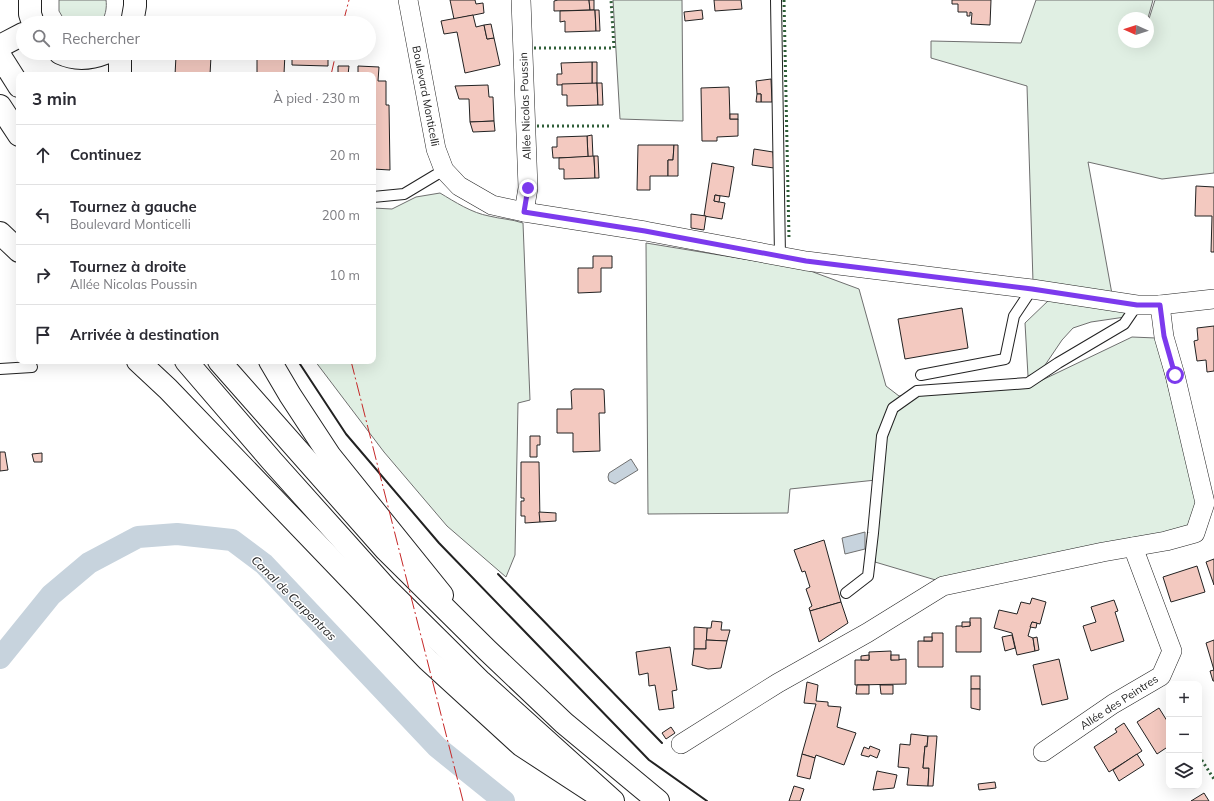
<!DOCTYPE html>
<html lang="fr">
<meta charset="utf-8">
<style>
body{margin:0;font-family:Mulish,sans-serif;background:#f2f2f3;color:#2b2b33}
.controls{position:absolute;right:12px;bottom:12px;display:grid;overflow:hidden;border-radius:8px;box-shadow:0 4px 16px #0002}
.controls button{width:36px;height:36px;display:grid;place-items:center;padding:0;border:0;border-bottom:1px solid #e1e1e2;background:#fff;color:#2b2b33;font:20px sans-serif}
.compass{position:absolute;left:1118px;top:12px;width:36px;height:36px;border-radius:50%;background:#fff;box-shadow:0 4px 16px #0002;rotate:273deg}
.stop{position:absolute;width:12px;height:12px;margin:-9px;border:3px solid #7c3aed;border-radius:50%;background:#fff}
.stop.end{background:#7c3aed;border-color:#fff;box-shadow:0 1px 4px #0008}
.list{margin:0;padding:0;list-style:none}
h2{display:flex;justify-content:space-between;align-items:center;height:52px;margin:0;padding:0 16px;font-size:17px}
h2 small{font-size:13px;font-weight:400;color:#7c7c81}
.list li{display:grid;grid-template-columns:26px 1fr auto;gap:12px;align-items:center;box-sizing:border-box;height:60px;padding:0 16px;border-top:1px solid #e1e1e2}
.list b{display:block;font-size:15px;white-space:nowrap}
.list p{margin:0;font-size:13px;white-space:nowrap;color:#7c7c81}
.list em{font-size:13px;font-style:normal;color:#7c7c81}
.icon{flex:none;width:22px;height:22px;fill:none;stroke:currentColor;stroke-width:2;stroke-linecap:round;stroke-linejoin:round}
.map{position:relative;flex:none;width:1214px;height:801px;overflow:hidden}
.search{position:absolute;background:#fff;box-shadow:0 4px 16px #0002;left:16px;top:16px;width:360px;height:44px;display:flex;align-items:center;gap:10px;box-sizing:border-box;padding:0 14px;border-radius:22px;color:#7c7c81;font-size:15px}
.panel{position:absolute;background:#fff;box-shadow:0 4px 16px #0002;left:16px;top:72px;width:360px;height:292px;border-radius:8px}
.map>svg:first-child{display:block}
.green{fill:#e0efe3;stroke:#6f6f6f}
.water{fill:#c7d3dd;stroke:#6f6f6f}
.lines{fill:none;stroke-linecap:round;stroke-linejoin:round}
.canal{stroke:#c7d3dd;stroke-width:22}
.building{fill:#f3c9c0;stroke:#222}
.service-casing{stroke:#222;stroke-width:12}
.minor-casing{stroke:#222;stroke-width:20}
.secondary-casing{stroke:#222;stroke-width:24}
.primary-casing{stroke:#222;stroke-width:24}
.service{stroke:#fff;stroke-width:10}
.minor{stroke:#fff;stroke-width:19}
.secondary{stroke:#fff;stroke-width:22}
.primary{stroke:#fff;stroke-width:22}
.hedge{stroke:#2f5e38;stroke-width:3;stroke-dasharray:2 3;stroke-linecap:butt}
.wall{stroke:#222;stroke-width:2}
.power{stroke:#c62828;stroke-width:1;stroke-dasharray:14 3 2 3;stroke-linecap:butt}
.route{stroke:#7c3aed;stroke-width:5}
.labels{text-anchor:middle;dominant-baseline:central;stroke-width:3;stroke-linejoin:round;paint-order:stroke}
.street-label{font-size:11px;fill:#222;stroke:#fff}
.water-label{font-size:12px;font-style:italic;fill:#222;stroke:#fff}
</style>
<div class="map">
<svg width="1214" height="801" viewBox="0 0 1214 801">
<rect width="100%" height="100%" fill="#fff"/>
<g class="green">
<path d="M59,0H106C107,6 106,20 98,23C93,25 73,23 66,23L59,11Z"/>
<polygon points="613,0 682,0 683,121 620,119"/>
<polygon points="1036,0 1153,0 1148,18 1124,18 1124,42 1141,42 1141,44 1142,42 1148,42 1148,22 1155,0 1214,0 1214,173 1162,179 1088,162 1112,294 1033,282 1027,86 931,58 931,41 1021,43"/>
<path d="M440,193C455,202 472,213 489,216C501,219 511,219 523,223L530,400L518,403L515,555L506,577L447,526L384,452L315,361H373V208L392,209L416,197Z"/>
<polygon points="646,243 805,269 859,289 886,386 899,396 982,391 1036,383 1132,337 1156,338 1198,504 1192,528 939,581 875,562 876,480 790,489 788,513 648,514"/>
<polygon points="1050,299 1081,300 1128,313 1125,317 1091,322 1073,328 1062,340 1041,371 1028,376 1025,323"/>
</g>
<g class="water">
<polygon points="631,459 638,470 615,484 609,481 608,477 609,473"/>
<polygon points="865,532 865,549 845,554 842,538"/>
</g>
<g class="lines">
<polyline class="canal" points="0,658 51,595 89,563 138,537 177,534 232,540 264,564 437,747 504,801"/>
</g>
<g class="building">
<polygon points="450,0 475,0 476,4 483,3 484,13 454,19"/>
<polygon points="558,0 589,0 590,10 554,11 554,1"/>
<polygon points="589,0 594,0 594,10 590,10"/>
<polygon points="714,0 741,0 742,9 715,11"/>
<polygon points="952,0 991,0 990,25 971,24 972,13 970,12 970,16 967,16 967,12 958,12 958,4 952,4"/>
<polygon points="595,10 596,31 565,32 565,21 560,22 560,11"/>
<polygon points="595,10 599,10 600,31 596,31"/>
<polygon points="702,10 703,19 685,21 684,12"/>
<polygon points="473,15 476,27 484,25 487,39 494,38 500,65 465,73 457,32 444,34 441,21"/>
<rect x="306" y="19" width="26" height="4"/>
<polygon points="491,24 494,38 487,39 484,25"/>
<polygon points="176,53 199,53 198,57 176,56"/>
<polygon points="257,53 285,53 284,74 257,73"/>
<polygon points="292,53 328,53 328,66 292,65"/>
<polygon points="199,55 211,56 210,75 175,75 176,56 198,57"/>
<polygon points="592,62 597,62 597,83 592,84"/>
<polygon points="592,62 592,84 557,85 557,74 562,74 561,63"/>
<polygon points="338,66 349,66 348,75 338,75"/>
<polygon points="358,66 379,67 378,81 386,81 386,105 389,105 390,170 373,169 373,75 358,75"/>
<polygon points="771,79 772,102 761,102 761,94 757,94 756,81"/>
<polygon points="597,83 598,105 567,106 567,95 562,95 562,84"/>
<polygon points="597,83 602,83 603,105 598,105"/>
<polygon points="488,85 489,97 493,97 494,121 470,122 469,99 459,99 455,86"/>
<polygon points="729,87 730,119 738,119 738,136 717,137 717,141 702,141 701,88"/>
<polygon points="757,94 761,94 761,102 756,102"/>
<rect x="730" y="114" width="8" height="5"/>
<polygon points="494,121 495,131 473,132 470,122"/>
<polygon points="592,135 593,157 588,157 587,136"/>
<polygon points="587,136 588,157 553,158 552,147 557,147 557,137"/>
<polygon points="638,145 674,145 673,160 668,160 668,176 650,176 650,190 637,190"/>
<polygon points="674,145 678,145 678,176 668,176 668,160 673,160"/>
<polygon points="754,149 773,152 774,168 752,165"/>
<polygon points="594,156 595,178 564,179 564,169 559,169 559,158"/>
<polygon points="594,156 598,156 599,178 595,178"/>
<polygon points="712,163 734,167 729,197 715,195 714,201 725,203 722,219 704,216"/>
<polygon points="1196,186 1214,187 1214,252 1211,252 1212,216 1195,216"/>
<polygon points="715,195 720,196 719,202 714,201"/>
<polygon points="691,214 706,216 704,230 691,228"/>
<polygon points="593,256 612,256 612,268 601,268 601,292 578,293 578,268 593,268"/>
<polygon points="962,308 968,348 905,359 898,319"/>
<polygon points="1214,326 1214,371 1207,372 1206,360 1197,361 1194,341 1198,340 1197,328"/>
<polygon points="574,389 602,389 604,390 605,413 599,413 600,451 573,452 573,433 557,433 557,409 572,409 571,391"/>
<polygon points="530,436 540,436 540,445 537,445 537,457 530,457"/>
<polygon points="0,452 5,452 8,470 0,471"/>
<polygon points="42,453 42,462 34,462 32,454"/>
<polygon points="521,462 539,462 540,522 525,523 525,516 521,516 521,501 524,501 524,498 521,498"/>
<polygon points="539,512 556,513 556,521 540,522"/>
<polygon points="824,540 841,602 810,611 809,608 812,606 806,589 810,587 805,571 802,572 794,550"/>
<polygon points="1214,559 1214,585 1206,562"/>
<polygon points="1197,566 1205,592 1171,602 1163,577"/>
<polygon points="1032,598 1046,602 1040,624 1032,622 1028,636 1033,638 1035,651 1017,655 1012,633 994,628 999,610 1017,614 1021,602 1030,604"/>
<polygon points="1114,600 1118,611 1115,612 1124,641 1091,651 1083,626 1096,622 1091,607"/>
<polygon points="841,602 848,623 819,642 810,611"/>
<polygon points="970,618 981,618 981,652 956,652 956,626 970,626"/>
<polygon points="712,621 722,622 721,630 730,630 727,641 706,640 707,628 711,628"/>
<polygon points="962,622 970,622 970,626 962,627"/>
<polygon points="1032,622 1037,623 1036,628 1030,627"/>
<polygon points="694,627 707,628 706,649 694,649"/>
<polygon points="932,633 943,633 943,667 918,667 918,641 932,641"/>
<polygon points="1012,635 1015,648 1005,651 1002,637"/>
<rect x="924" y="637" width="8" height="4"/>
<polygon points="1037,637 1039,650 1035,651 1033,638"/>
<polygon points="706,640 727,641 721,668 708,669 692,665 694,649 706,649"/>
<polygon points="1214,640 1214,681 1213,681 1210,671 1214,670 1206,643"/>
<polygon points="670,647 677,690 672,691 674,708 659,710 655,685 649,686 648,673 639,675 636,652"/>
<polygon points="891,651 891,660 906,659 906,684 855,685 855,660 869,660 869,652"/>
<polygon points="869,655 869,660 861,660 861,656"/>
<rect x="891" y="655" width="8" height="5"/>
<polygon points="1059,659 1068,699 1042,705 1033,665"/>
<rect x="971" y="676" width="9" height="13"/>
<polygon points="807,682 818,685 816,701 828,702 828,706 841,707 837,727 856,733 844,765 816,755 815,758 802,754 816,704 804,703"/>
<polygon points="857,685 869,685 869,694 856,694"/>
<polygon points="880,685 893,685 893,694 881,694"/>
<polygon points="971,689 980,689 980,710 971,708"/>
<polygon points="1159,708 1169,724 1169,746 1157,754 1137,722"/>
<polygon points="1124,723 1142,751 1109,772 1094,747 1117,732 1115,729"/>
<polygon points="671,727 675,733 666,739 662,733"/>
<polygon points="911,734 928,736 927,747 925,746 923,768 929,768 928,786 907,785 909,768 898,767 900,744 910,745"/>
<polygon points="928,736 937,736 933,786 928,786 929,768 923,768 925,746 927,747"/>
<polygon points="870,746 880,750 877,758 870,755 869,757 861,755 864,747 869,749"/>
<polygon points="802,754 815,758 810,779 797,776"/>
<polygon points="1137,754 1144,765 1119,781 1113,770"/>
<polygon points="877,771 897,775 894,788 873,790"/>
<polygon points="995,782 996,788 979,790 978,784"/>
<polygon points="794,786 804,789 800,801 789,801"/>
<polygon points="1204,793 1209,801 1191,801"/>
</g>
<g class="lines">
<defs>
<g id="service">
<polyline points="776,0 780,256"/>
<polyline points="373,197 404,194 444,170"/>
<polyline points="0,369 32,367"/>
<polyline points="921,375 1005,359 1014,316 1032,289"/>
<polyline points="846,593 868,576 873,533 882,436 893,408 917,391 1028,383 1058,363 1124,324 1137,305"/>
</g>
<g id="minor">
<polyline points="408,0 436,149 444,170 459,186 492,205 524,212 645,231 806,261 1032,289 1137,305 1160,305 1214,299"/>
<polyline points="521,0 528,188 524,212"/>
<polyline points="681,744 778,683 867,633 943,586 1103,552 1166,541 1195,533 1205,503 1175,375 1164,337 1160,305"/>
<polyline points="1043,752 1113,704 1161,676 1172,651 1133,547"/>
</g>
<g id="secondary">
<polyline points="30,0 30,14 33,23"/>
<polyline points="132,23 135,6 135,0"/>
<polyline points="0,46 23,34"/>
<path d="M60,53C75,60 90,59 105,53"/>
<polyline points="120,75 120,53"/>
<polyline points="0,233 19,251"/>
<polyline points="138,361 168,389 428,660 521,745 593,792"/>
<polyline points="270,361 290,395 330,456 442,595"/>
</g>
<g id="primary">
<polyline points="0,56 19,86"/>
<polyline points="0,106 19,135"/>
<polyline points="186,361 272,461 385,587 481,682 613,801"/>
<polyline points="219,361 386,550 487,650 564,723 658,801"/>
</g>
</defs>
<use href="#service" class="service-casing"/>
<use href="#minor" class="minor-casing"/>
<use href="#secondary" class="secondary-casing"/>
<use href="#primary" class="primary-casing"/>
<use href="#service" class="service"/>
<use href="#minor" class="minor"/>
<use href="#secondary" class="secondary"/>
<use href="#primary" class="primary"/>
<g class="hedge">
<polyline points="784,0 789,239"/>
<polyline points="534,48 614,48 611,0"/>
<polyline points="537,126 612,126"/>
<polyline points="1199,756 1214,779"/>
</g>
<g class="wall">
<polyline points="298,361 346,434 439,543 649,760 707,801"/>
<polyline points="498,574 662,743"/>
</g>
<g class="power">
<polyline points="343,23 349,0"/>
<polyline points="331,75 336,53"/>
<polyline points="351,361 463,801"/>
</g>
</g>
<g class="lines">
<polyline class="route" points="528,188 524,212 645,231 806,261 1032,289 1137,305 1160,305 1164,336 1175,375"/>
</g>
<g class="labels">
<g class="street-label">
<text transform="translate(426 96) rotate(79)">Boulevard Monticelli</text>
<text transform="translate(525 106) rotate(-92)">Allée Nicolas Poussin</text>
<text transform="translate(1119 702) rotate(-33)">Allée des Peintres</text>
</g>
<g class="water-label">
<text transform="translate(294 598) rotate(45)">Canal de Carpentras</text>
</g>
</g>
</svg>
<div class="controls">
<button>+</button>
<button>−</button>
<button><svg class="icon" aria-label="layers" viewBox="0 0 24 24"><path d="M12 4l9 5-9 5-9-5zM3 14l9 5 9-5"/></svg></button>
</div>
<svg class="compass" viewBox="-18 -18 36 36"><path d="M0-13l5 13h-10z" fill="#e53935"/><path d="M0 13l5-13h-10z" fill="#7c7c81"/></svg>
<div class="stop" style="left:1175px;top:375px"></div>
<div class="stop end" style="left:528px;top:188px"></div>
<div class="search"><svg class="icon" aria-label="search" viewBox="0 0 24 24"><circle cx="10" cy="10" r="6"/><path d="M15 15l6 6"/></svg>Rechercher</div>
<section class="panel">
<h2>3 min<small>À pied · 230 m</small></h2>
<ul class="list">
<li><svg class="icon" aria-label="ahead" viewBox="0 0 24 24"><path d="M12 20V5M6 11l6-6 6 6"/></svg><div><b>Continuez</b></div><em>20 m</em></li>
<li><svg class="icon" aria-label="left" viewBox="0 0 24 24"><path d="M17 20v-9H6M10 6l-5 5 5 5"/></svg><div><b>Tournez à gauche</b><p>Boulevard Monticelli</p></div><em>200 m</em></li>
<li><svg class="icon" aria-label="right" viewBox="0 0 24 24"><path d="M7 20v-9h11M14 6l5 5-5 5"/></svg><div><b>Tournez à droite</b><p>Allée Nicolas Poussin</p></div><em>10 m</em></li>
<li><svg class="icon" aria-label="arrive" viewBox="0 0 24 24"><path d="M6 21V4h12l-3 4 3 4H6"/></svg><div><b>Arrivée à destination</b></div></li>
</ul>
</section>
</div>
